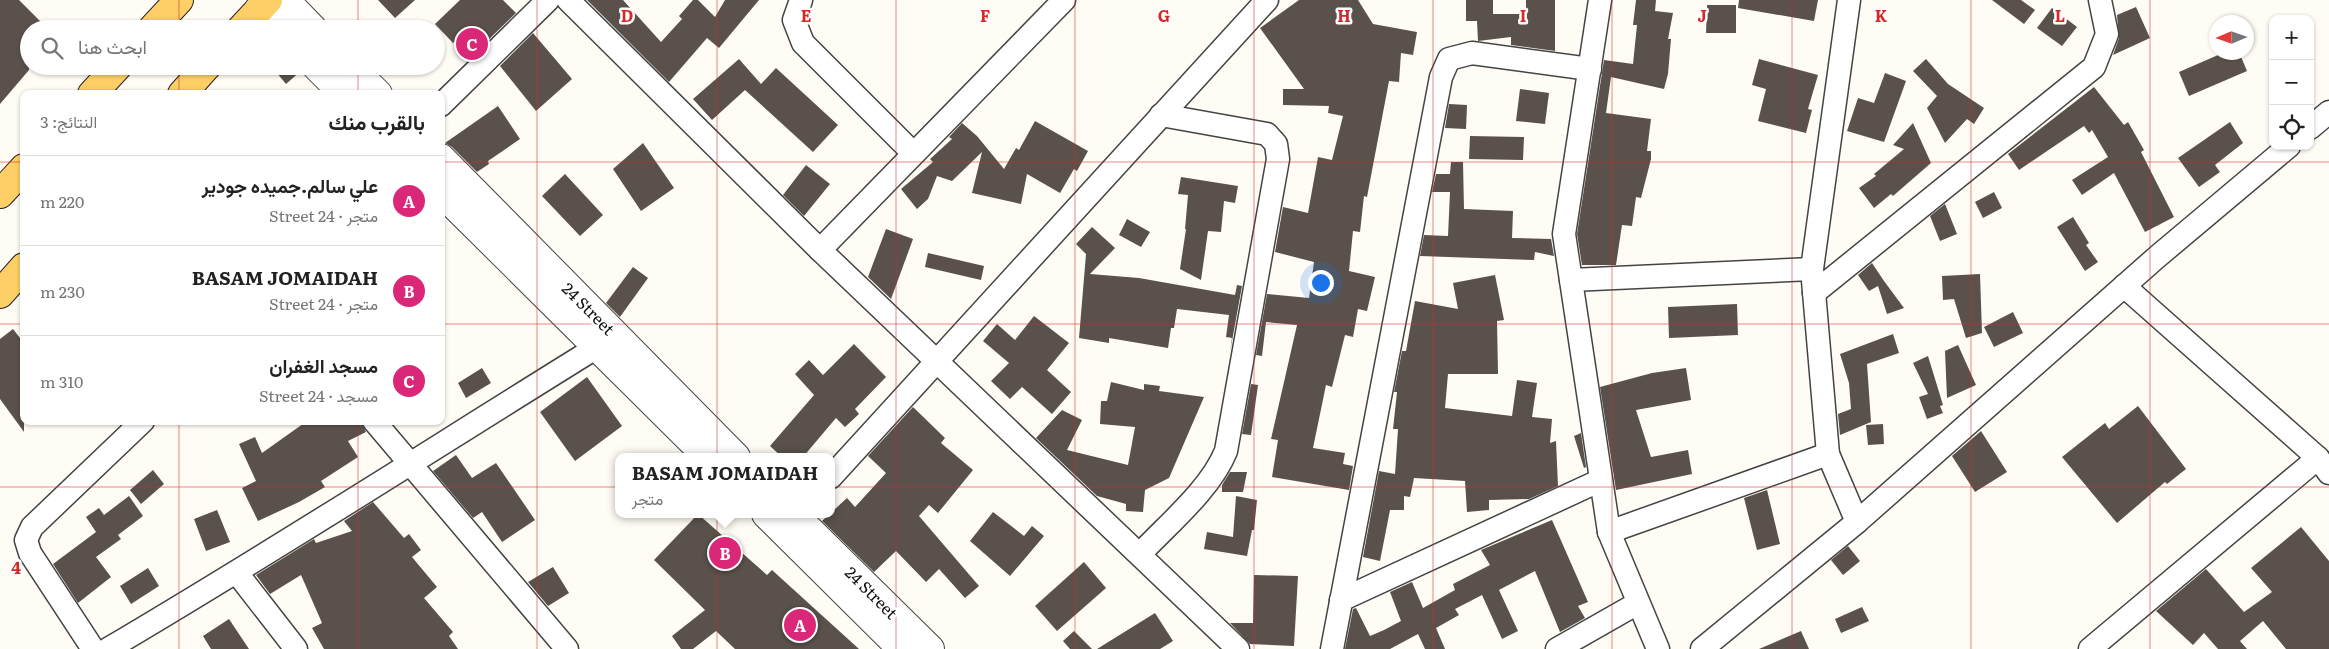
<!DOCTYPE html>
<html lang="ar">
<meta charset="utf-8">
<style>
body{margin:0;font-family:Literata,Vazirmatn,serif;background:#f2f2f2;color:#222;direction:rtl}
.controls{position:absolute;right:15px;top:15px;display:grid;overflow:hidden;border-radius:10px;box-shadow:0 1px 4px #0004}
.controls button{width:45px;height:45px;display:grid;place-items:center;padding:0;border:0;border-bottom:1px solid #e0e0e0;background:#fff;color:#222;font:25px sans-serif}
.compass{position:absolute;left:2209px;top:15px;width:45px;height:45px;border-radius:50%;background:#fff;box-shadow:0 1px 4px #0004;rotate:268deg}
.you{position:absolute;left:1320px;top:282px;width:18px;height:18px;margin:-12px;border:4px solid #fff;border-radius:50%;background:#1a73e8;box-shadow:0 0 0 8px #1a73e833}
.badge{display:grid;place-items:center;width:32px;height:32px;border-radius:50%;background:#db2777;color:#fff;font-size:16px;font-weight:700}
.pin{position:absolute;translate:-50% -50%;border:2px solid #fff;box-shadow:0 1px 5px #0006}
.popup{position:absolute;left:615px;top:453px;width:220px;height:65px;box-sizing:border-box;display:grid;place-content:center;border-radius:10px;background:#fff;filter:drop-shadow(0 1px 4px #0005);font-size:16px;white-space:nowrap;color:#767676}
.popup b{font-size:19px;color:#222}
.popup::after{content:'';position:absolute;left:50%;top:100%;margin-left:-10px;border:10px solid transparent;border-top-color:#fff}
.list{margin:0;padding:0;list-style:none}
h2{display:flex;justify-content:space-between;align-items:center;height:65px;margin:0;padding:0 20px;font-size:21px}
h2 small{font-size:16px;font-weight:400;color:#767676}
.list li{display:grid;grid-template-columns:32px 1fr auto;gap:15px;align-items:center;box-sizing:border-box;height:90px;padding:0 20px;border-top:1px solid #e0e0e0}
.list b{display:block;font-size:19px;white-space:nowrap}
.list p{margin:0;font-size:16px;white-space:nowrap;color:#767676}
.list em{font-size:16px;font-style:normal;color:#767676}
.icon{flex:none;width:28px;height:28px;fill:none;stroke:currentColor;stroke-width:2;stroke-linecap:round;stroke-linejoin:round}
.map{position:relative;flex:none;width:2329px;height:649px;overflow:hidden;direction:ltr}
.search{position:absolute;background:#fff;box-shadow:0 1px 4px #0004;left:20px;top:20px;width:425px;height:55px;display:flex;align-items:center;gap:12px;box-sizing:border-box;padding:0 18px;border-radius:28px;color:#767676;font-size:19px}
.panel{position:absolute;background:#fff;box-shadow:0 1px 4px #0004;left:20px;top:90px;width:425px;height:335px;border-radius:10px;direction:rtl}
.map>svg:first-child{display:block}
.building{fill:#5a514c}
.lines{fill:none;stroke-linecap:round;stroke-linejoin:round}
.minor-casing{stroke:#444;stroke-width:25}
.tertiary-casing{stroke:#444;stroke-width:30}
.primary-casing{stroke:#222;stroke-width:30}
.minor{stroke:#fff;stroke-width:22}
.tertiary{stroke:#fff;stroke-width:28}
.primary{stroke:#fdcf66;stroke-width:28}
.grid{fill:none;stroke:#d62828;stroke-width:1;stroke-opacity:0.55}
.labels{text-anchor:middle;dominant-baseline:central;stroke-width:5;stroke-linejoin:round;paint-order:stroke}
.street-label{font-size:16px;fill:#111;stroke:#fff}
.grid-label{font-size:16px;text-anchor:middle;font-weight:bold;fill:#d62828;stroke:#fff;stroke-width:5;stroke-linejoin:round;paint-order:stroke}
</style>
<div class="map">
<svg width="2329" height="649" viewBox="0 0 2329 649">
<rect width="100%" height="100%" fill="#fffcf5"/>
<g class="building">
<polygon points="0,0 19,0 48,29 29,29 29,70 0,104"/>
<polygon points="378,0 415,0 395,18"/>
<polygon points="460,0 503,0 516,13 480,48 466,33 453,43 435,24"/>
<polygon points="587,0 623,0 661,42 682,19 679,16 693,0 698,0 715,17 725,0 759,0 719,48 707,38 669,82"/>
<polygon points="1299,0 1358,0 1373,24 1417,32 1413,55 1401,53 1399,82 1389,81 1367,197 1364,196 1360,232 1353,231 1349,271 1375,277 1367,311 1358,309 1353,337 1345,335 1332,387 1326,385 1313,448 1345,453 1343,464 1353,466 1349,490 1272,477 1278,440 1271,439 1297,325 1266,322 1262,356 1256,355 1267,294 1309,298 1314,262 1275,252 1283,207 1308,213 1318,157 1332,160 1343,116 1328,113 1329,106 1283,105 1283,89 1304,89 1260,28"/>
<polygon points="1466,0 1493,0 1493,14 1526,14 1526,0 1555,0 1555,51 1511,45 1511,37 1478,41 1477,21 1466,21"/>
<polygon points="1636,0 1656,0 1655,11 1673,13 1668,39 1671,39 1668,74 1664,89 1611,77 1606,113 1651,119 1647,151 1651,151 1651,159 1641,198 1636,197 1632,226 1622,225 1616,265 1582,265 1577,234 1604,60 1633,64 1637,25 1633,25"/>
<polygon points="1739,0 1818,0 1814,21 1738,8"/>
<polygon points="1992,0 2021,0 2035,10 2024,24"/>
<polygon points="1707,5 1736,5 1736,33 1706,33"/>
<polygon points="2136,7 2150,38 2113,55 2119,38 2117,15"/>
<polygon points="2052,8 2077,27 2062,46 2037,28"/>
<polygon points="533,33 572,79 536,111 500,66"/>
<polygon points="2225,52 2239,52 2247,71 2189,96 2179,72"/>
<polygon points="739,59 761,84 776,68 838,125 813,152 745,90 712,120 693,99"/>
<polygon points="1759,59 1818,75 1808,109 1812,110 1806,133 1758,121 1766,89 1752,85"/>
<polygon points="1926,59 1948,84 1984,108 1974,124 1967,119 1945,143 1927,108 1937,96 1913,71"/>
<polygon points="271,66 301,66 301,71 286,84"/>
<polygon points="1885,73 1906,81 1884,142 1847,131 1858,98 1874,103"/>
<polygon points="2094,87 2124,125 2128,122 2144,150 2141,152 2174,217 2145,232 2114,173 2082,195 2072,180 2108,157 2092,130 2089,133 2084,126 2019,170 2008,154"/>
<polygon points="1520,89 1549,93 1545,124 1516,121"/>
<polygon points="1449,104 1467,105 1466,129 1445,128"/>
<polygon points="498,106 520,139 488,161 489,164 477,172 452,147 445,143"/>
<polygon points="1035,121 1088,151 1077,171 1074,169 1060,193 1027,174 1021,204 972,193 982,152 952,181 937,176 928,199 917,209 901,189 933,162 930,159 952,139 949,137 962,123 977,136 1004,169 1016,148 1019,150"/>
<polygon points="2230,122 2243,143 2215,165 2220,172 2199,187 2178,158"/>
<polygon points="1913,123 1931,163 1893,196 1891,194 1874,208 1859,188 1876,176 1874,174 1904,149 1893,145"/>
<polygon points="1470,136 1524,137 1523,160 1469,159"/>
<polygon points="643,143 674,188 641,211 613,169"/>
<polygon points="1451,162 1463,162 1464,209 1513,211 1512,238 1551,239 1554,256 1535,252 1534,260 1420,256 1424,235 1448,236 1450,192 1432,192 1436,174 1450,174"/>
<polygon points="806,165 830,184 804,216 783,195"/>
<polygon points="565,174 603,215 580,236 542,196"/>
<polygon points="1181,177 1238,186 1235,203 1224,201 1221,232 1208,231 1201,280 1180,269 1186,229 1185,229 1188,195 1178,194"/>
<polygon points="1994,192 2002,208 1983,218 1975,202"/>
<polygon points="1945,204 1957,234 1940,241 1930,216"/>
<polygon points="2073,217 2089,243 2086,245 2098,262 2085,271 2057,227"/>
<polygon points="1127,219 1150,232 1141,247 1119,235"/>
<polygon points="1092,227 1115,248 1090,274 1139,278 1235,295 1237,285 1242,286 1230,352 1232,338 1226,337 1229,315 1177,309 1174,328 1171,328 1168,348 1109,338 1109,343 1079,338 1086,254 1076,244"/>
<polygon points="886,229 913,239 891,299 868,277"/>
<polygon points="928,253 984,266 981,280 925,267"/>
<polygon points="1872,263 1884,281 1904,308 1887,314 1878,286 1869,291 1858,275"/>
<polygon points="633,267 648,278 620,317 606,303"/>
<polygon points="1980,274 1982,333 1966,338 1954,299 1943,300 1942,276"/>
<polygon points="1495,275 1504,320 1497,321 1498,374 1448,374 1445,408 1512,416 1517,380 1537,383 1532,417 1552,419 1550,443 1556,441 1558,486 1529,499 1489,500 1489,510 1467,512 1465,481 1414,478 1410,497 1404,496 1404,510 1390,510 1380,561 1363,557 1379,471 1395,474 1398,429 1393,429 1397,392 1394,392 1402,351 1406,351 1415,301 1458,309 1453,283"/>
<polygon points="1737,304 1738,335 1669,338 1668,307"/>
<polygon points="2013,312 2023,333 1994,347 1984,327"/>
<polygon points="1034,316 1069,343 1047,370 1071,392 1052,414 1022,387 1010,399 991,381 1009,363 983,341 997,324 1015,340"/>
<polygon points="13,329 24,343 24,432 0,399 0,339"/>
<polygon points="1893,334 1899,353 1867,364 1871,422 1840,435 1838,414 1851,409 1849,383 1840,354"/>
<polygon points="854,344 886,377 855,409 859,414 845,427 836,418 803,457 782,457 770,446 814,395 795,374 809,360 823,375"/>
<polygon points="1958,345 1976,385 1947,398 1945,351"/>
<polygon points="1928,356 1943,405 1940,406 1943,413 1927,419 1919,397 1928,394 1913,363"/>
<polygon points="482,368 491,383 466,398 458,383"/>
<polygon points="1686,368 1691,400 1636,410 1651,457 1688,450 1692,474 1616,490 1600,387 1652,373"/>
<polygon points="587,377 622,426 575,461 540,412"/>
<polygon points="1111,382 1144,390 1144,384 1160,386 1159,391 1204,397 1169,478 1145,490 1143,512 1126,511 1126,504 1097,496 1036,438 1062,410 1082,420 1067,450 1128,465 1135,427 1100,424 1101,401 1107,401"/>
<polygon points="1251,384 1258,385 1251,435 1242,434"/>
<polygon points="2138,406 2186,469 2167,484 2165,482 2117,523 2062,457 2105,423 2109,429"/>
<polygon points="913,407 945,438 941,443 973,470 938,513 929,505 919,516 979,586 965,598 939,569 926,582 896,551 874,572 822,521 847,498 855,507 886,473 868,456"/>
<polygon points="307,421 361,421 366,432 348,441 358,457 321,481 325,487 299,502 258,521 242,488 256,481 239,444 255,437 262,453"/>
<polygon points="1883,424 1884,444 1868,445 1866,425"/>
<polygon points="1981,431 2007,472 1975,492 1952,456"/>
<polygon points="1581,433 1586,467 1584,468 1574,436"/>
<polygon points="456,455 472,478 496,463 535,520 502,542 482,512 473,518 433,471"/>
<polygon points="153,470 164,484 141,504 130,490"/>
<polygon points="1230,472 1247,472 1243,492 1222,492 1222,485"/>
<polygon points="1767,490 1780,544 1757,550 1744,498"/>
<polygon points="129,496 143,516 118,535 121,539 96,557 111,577 78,603 53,564 96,532 86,517 99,508 104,515"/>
<polygon points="1236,496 1257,500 1254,530 1252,530 1247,556 1204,549 1207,532 1233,537"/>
<polygon points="373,502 404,538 409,534 421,550 412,557 437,587 424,598 453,632 449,636 458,649 324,649 312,628 322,623 301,575 270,594 256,575 314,539 316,543 352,531 344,521"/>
<polygon points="217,510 230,542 206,551 194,519"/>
<polygon points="993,512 1024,536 1032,526 1044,536 1010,576 970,541"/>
<polygon points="698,514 767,575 772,570 859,649 735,649 716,631 693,649 681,649 672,636 705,610 654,560"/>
<polygon points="1552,520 1588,602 1578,606 1585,618 1560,632 1535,571 1499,590 1518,631 1502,639 1482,595 1455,609 1459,615 1436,628 1445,649 1425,649 1418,634 1390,649 1345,649 1353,609 1356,608 1370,636 1384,630 1401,621 1390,592 1412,582 1423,608 1455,590 1453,584 1490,565 1481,550"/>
<polygon points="2301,527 2329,561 2329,649 2286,649 2263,621 2240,641 2247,649 2218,649 2204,633 2193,645 2156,611 2206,569 2244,612 2272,592 2251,568"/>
<polygon points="1848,546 1860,561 1843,575 1831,560"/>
<polygon points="1084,562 1106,588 1057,631 1035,606"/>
<polygon points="553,567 569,593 548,606 528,582"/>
<polygon points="148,568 159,586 131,604 120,586"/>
<polygon points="1254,575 1298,576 1294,646 1250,644 1230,623 1253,623"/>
<polygon points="1862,607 1869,621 1841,633 1835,619"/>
<polygon points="1155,613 1173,641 1160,649 1097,649"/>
<polygon points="229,619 249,649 211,649 203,636"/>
<polygon points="1074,631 1092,649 1070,649 1063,641"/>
<polygon points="1801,631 1809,649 1759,649"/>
</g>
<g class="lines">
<defs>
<g id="minor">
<polyline points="568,0 820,250 1238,649"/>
<polyline points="801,0 794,20 803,43 913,153"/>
<polyline points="1600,0 1564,234 1609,532 1658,649"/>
<polyline points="441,105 548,0"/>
<polyline points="2310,128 2329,112"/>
<polyline points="820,250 1064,0"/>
<polyline points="1571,280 1812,269"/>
<polyline points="2124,286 2318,458 2329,473"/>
<polyline points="1814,293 2094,67 2107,34 2100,0"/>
<polyline points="374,421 567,649"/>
<polyline points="831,477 1267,0"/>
<polyline points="1857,522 2157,257 2289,146"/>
<polyline points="1609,532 1828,454"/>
<path d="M1140,554C1169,523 1210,490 1226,451L1278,159L1276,144L1267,134L1161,115"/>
<polyline points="237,573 296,649"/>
<polyline points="1341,600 1601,480"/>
<polyline points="93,649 30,553 26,540 32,527 143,421"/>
<path d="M108,649C273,552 434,448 597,347L612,340"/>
<polyline points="1332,649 1441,77 1449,59 1472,53 1590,69"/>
<polyline points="1557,649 1638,603"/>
<polyline points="1702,649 1857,522 1828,454 1812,269 1849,0"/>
<polyline points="2090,649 2318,458"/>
</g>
<g id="tertiary">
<polyline points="285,0 313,29"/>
<polyline points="259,9 279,29"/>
<polyline points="316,66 344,94"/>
<polyline points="350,66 378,94"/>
<polyline points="441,158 736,457"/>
<polyline points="441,192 708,457"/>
<polyline points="766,514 902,649"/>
<polyline points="793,514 930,649"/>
</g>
<g id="primary">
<polyline points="152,29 179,0"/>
<polyline points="241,29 268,0"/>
<polyline points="92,94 118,66"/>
<polyline points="182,94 207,66"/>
<polyline points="0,194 24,168"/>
<polyline points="0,294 24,267"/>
</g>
</defs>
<use href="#minor" class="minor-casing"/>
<use href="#tertiary" class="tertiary-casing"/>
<use href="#primary" class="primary-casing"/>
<use href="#minor" class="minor"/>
<use href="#tertiary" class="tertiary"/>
<use href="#primary" class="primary"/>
</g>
<path class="grid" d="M179,0V29M358,0V29M537,0V649M717,0V649M896,0V649M1075,0V649M1254,0V649M1433,0V649M1612,0V649M1792,0V649M1971,0V649M2150,0V649M179,66V94M358,66V94M0,162H24M441,162H2329M0,324H24M441,324H2329M179,421V649M358,421V649M0,487H2329"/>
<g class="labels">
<g class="street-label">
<text transform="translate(589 308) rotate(45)">24 Street</text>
<text transform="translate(872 592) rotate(45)">24 Street</text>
</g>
</g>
<g class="grid-label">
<text x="627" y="22">D</text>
<text x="806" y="22">E</text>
<text x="985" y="22">F</text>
<text x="1164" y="22">G</text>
<text x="1344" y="22">H</text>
<text x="1523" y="22">I</text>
<text x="1702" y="22">J</text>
<text x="1881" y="22">K</text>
<text x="2060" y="22">L</text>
<text x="16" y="574">4</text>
</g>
</svg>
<div class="controls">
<button>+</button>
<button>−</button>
<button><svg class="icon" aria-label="locate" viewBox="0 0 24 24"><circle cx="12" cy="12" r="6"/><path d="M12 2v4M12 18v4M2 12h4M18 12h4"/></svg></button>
</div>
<svg class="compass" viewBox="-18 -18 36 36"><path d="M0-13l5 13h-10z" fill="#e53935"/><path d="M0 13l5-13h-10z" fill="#767676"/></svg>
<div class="you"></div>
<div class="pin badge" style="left:800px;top:625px">A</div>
<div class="pin badge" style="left:725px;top:553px">B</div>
<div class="popup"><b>BASAM JOMAIDAH</b>متجر</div>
<div class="pin badge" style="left:472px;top:44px">C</div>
<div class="search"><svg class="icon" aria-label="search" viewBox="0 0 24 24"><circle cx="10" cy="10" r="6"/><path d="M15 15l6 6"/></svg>ابحث هنا</div>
<section class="panel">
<h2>بالقرب منك<small>النتائج: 3</small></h2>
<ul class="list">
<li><span class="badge">A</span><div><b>علي سالم.جميده جودير</b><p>متجر · 24 Street</p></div><em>220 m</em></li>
<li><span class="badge">B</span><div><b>BASAM JOMAIDAH</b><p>متجر · 24 Street</p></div><em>230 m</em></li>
<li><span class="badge">C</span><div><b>مسجد الغفران</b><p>مسجد · 24 Street</p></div><em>310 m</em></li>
</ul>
</section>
</div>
